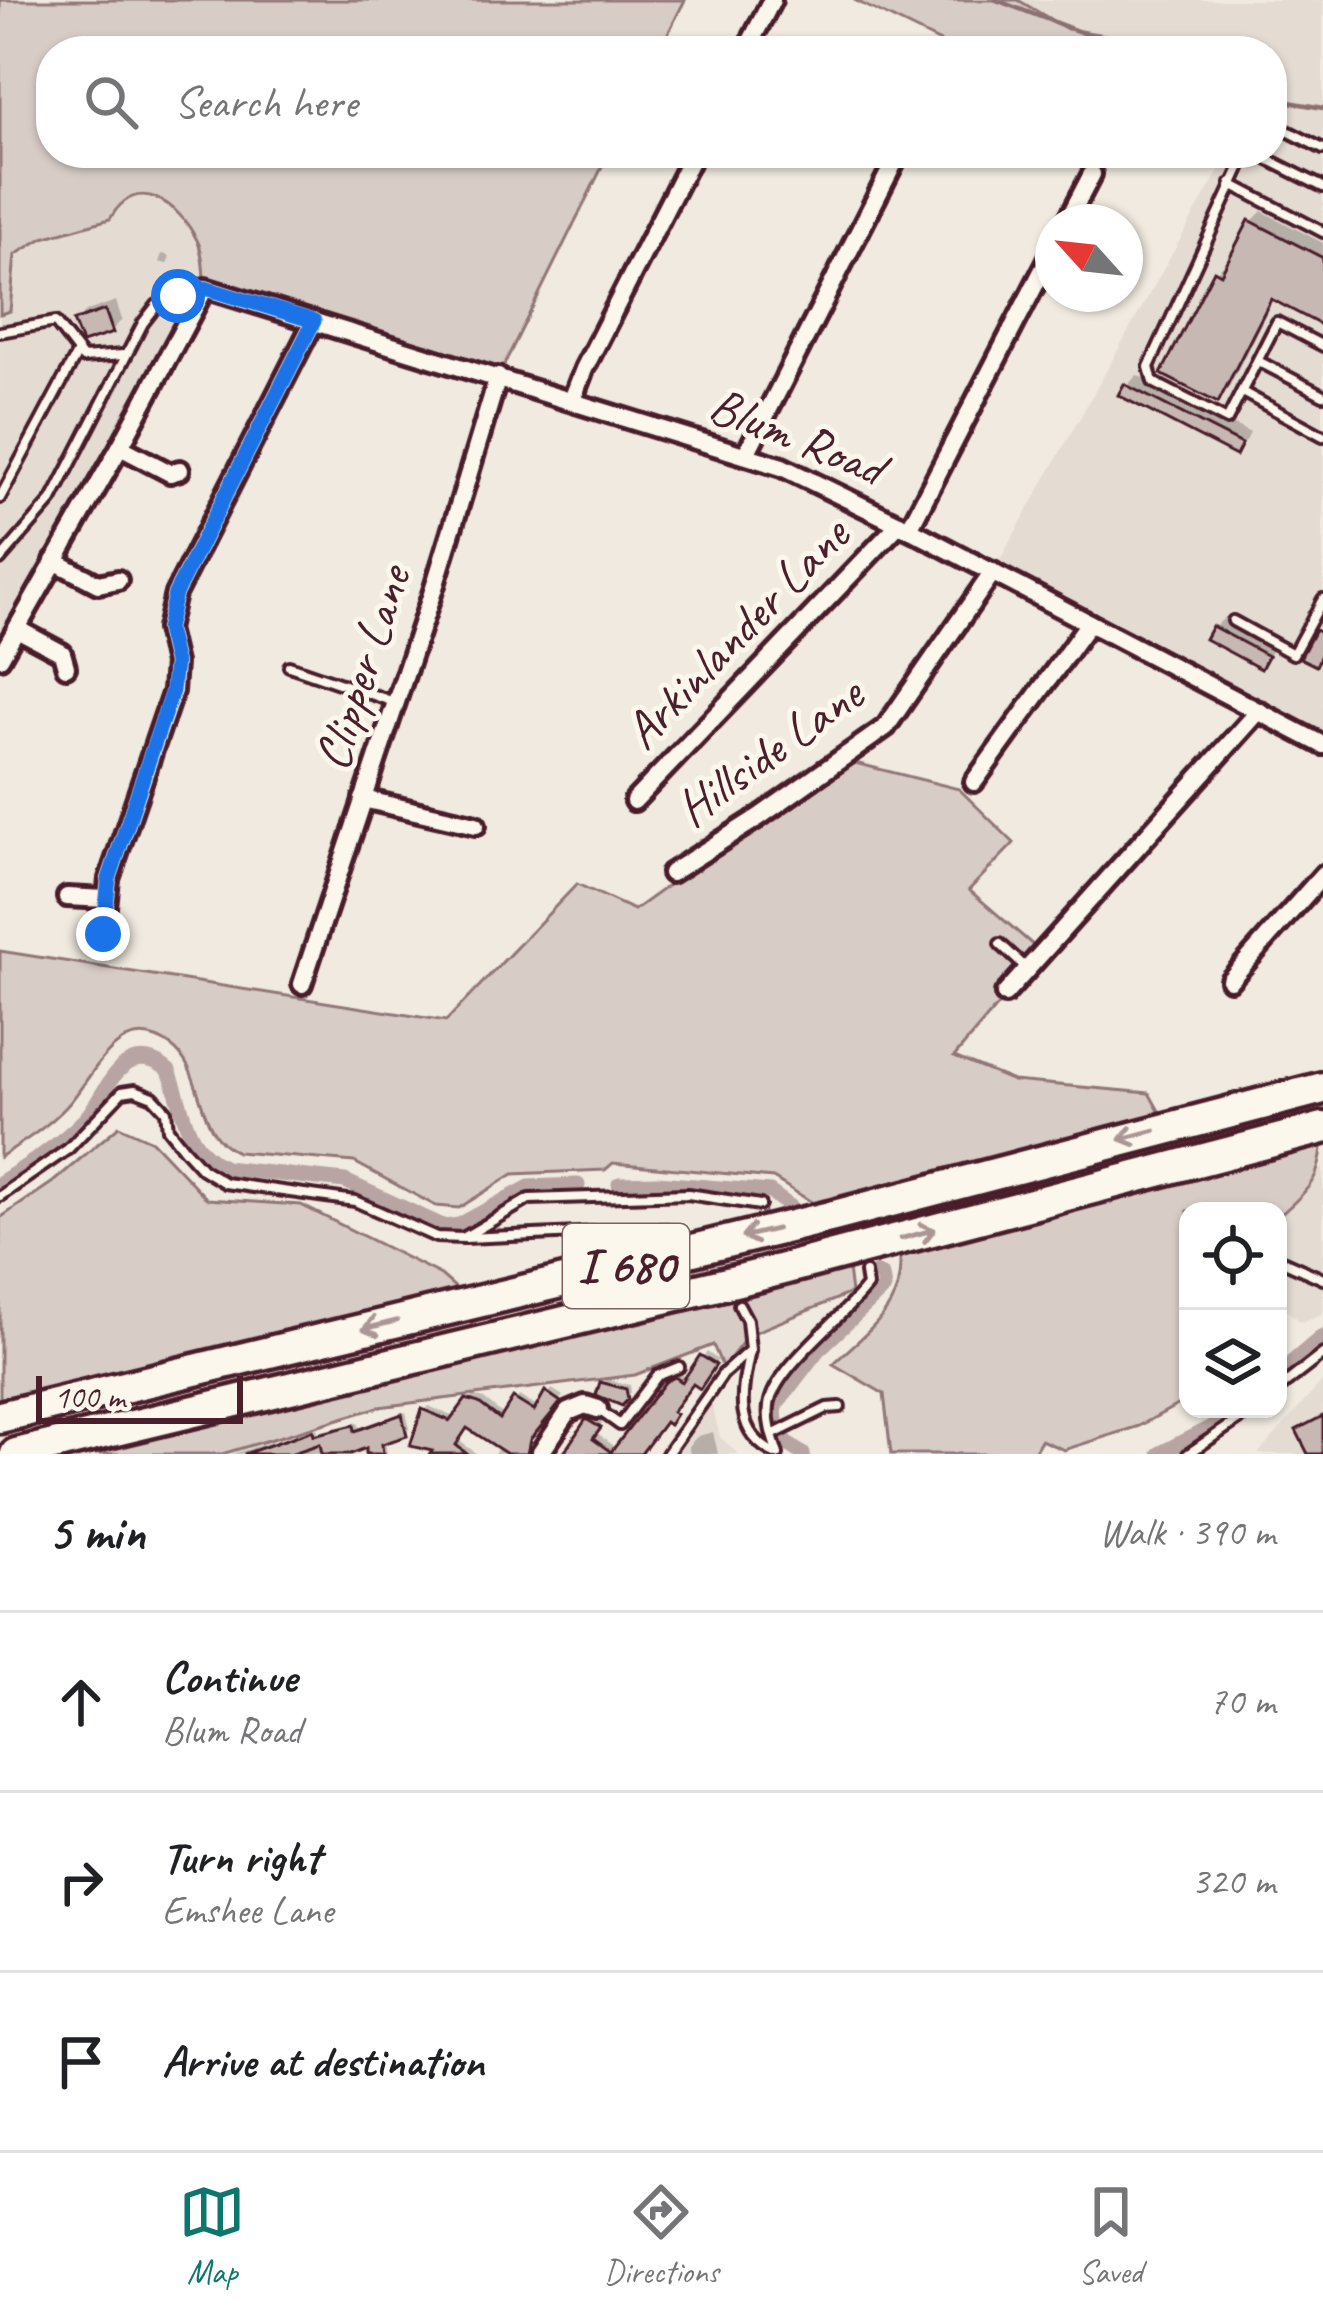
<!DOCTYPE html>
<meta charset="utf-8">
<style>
body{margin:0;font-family:Caveat,sans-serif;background:#f2f2f2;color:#202124}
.controls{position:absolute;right:36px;bottom:36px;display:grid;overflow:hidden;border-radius:24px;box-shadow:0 3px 9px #0004}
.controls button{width:108px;height:108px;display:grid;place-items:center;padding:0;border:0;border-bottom:3px solid #e0e0e0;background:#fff;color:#202124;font:60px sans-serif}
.compass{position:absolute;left:1035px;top:204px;width:108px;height:108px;border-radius:50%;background:#fff;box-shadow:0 3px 9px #0004;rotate:297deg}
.scale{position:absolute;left:36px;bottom:30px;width:207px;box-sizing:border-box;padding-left:12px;border:6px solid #4a1f2b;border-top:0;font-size:33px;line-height:42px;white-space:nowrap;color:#4a1f2b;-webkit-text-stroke:9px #fbf7ec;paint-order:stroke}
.stop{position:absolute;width:36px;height:36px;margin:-27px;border:9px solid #1a73e8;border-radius:50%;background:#fff}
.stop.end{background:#1a73e8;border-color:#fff;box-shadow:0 3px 12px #0008}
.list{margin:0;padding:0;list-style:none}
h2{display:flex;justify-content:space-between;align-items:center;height:156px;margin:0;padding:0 48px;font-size:51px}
h2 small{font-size:39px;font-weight:400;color:#757577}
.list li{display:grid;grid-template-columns:78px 1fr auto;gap:36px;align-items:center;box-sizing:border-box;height:180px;padding:0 48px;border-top:3px solid #e0e0e0}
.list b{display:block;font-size:45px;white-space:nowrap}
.list p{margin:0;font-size:39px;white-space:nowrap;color:#757577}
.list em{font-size:39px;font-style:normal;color:#757577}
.icon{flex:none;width:66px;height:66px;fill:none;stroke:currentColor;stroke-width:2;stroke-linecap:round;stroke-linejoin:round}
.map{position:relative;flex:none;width:1323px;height:1454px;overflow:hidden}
.search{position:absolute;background:#fff;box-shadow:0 3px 9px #0004;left:36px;right:36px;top:36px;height:132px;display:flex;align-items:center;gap:30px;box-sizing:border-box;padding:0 42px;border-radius:48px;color:#757577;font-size:45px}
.sheet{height:696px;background:#fff}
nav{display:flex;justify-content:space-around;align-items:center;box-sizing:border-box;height:168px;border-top:3px solid #e0e0e0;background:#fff;font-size:33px;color:#757577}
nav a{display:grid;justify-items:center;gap:6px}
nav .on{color:#0f766e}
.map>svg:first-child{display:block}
.built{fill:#e4dbd2}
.green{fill:#d8ccc6;stroke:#917678;stroke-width:3}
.shadow{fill:#0003}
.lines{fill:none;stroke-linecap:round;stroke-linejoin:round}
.stream{stroke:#8c6f72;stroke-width:4.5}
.canal{stroke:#b8a4a2;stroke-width:15}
.building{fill:#c8b8b3;stroke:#4a1f2b;stroke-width:3}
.lane-casing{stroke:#4a1f2b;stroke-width:16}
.street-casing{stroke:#4a1f2b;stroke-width:26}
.highway-casing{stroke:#4a1f2b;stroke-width:39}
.lane{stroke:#fbf7ec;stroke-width:8}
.street{stroke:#fbf7ec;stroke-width:16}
.highway{stroke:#fbf7ec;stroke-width:30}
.oneway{stroke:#ab9695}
.route{stroke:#1a73e8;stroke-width:15}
.labels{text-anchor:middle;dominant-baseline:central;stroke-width:10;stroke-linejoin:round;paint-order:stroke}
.shield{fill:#fbf7ec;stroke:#7f6065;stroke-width:3}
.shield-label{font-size:48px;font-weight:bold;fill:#4a1f2b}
.street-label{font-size:51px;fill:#4a1f2b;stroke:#fbf7ec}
</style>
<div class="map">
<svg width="1323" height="1454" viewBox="0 0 1323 1454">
<rect width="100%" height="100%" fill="#f0eae0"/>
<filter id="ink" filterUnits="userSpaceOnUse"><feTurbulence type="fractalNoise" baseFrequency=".00833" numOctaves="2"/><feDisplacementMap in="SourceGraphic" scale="24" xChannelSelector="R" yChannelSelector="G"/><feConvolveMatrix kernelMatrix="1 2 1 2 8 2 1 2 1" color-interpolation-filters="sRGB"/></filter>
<g filter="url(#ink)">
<g class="built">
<polygon points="1018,0 1323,0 1323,745 993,572 1229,153 1272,153 1272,51 1177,51 1150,42 1067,29"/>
<polygon points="139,193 154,195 168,204 199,241 205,288 0,658 0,314 10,311 15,255 43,238 110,219 120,202"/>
<polygon points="1323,1166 1323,1313 1302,1322 1278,1305 1278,1217 1298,1200"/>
<polygon points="1323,1381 1323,1454 1258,1454"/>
<polygon points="708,1390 720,1437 738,1454 658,1454"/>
</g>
<g class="green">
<path d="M0,0H685L659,51H51V153H609L498,377L205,288C203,274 204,253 197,240C178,203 137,172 110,219L43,238L15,255L10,311L0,314Z"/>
<polygon points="854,0 1018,0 1067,29 1150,42 1177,51 959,51"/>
<path d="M843,760L959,789L1014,843L969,890L1042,953L954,1057L1013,1081L1149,1093L1168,1127L834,1216L773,1178L613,1163L605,1170L513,1174L459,1208L436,1206L354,1162L237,1152C194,1135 206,1071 171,1046C118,1008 93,1079 66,1107C47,1127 23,1142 0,1157V951L446,1021L577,884L634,910Z"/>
<polygon points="119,1126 152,1141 207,1199 301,1205 441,1275 473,1303 0,1418 0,1218 53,1182"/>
<path d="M1323,1128C1323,1176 1313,1186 1278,1217V1211H1188V1399L1139,1426L1064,1450L1041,1440L1033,1454H891L884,1394L833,1364C877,1323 909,1305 898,1239Z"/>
<polygon points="846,1253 851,1293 748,1335 723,1368 713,1345 635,1375 379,1407 222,1454 16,1454"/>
</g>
<g class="shadow">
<polygon points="1262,211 1323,243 1323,323 1274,298 1228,389 1217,399 1216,272 1227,261 1230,263 1251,222"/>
<polygon points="162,254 170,256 167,264 159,262"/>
<polygon points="116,301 122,320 112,330 76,322 87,311"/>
<polygon points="1137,375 1250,433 1246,441 1235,452 1127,386"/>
<polygon points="1225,617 1277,644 1261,665 1214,628"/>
<polygon points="707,1352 718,1360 704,1381 693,1381 675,1405 673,1417 665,1419 640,1454 566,1454 591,1416 603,1422 596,1433 617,1449 667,1384 681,1374 688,1379"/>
<polygon points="607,1379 630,1385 631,1392 621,1403 603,1383"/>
<polygon points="552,1389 563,1396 534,1433 527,1454 494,1454 500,1446 468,1424 458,1440 477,1454 434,1454 425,1410 429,1406 456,1418 473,1396 484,1399 505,1416 519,1396 539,1408"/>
<polygon points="406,1412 410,1429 385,1440 387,1454 369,1454 368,1444 344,1454 231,1454 317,1428 318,1432 358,1422 360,1428"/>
<polygon points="713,1432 718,1454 690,1454 688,1446 698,1436"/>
</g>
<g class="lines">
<g class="stream">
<polyline points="996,0 1130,51"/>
<polyline points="1272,99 1323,108"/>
</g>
<g class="canal">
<path d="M0,1183C30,1164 60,1145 85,1119C100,1103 108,1077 125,1065C140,1054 157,1060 169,1071C185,1108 182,1148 225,1168L345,1181L445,1227L459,1225L529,1187L578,1185"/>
<polyline points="619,1184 657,1183 770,1192 791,1207"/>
<polyline points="1278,1374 1323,1336"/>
<path d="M803,1454C785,1445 772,1427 776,1405L818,1350L884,1288L882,1276L877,1273"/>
<polyline points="1159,1454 1227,1419 1238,1409"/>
</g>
</g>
<g class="building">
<polygon points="1249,220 1323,258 1323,326 1271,299 1218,403 1161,374 1214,270 1221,274"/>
<polygon points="105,310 113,333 82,343 73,321"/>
<polygon points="1124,384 1242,444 1236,456 1118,395"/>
<polygon points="1212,626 1268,656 1261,669 1205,639"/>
<polygon points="1315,630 1323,634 1323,650 1316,666 1300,658"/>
<polygon points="700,1355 716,1365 700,1389 693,1384 672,1412 676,1414 669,1425 665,1422 641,1454 563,1454 586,1419 601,1428 593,1439 611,1452 665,1382 675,1377 682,1382"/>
<polygon points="600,1382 626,1389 628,1399 622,1406 596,1395"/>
<polygon points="545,1391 561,1402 530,1440 527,1454 507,1454 467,1428 456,1445 467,1454 430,1454 432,1451 410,1446 422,1409 450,1421 466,1399 479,1403 500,1419 513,1398 534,1411"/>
<polygon points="402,1414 407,1436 382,1444 383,1454 366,1454 366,1448 351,1454 322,1454 320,1444 290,1454 244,1454 313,1430 314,1435 354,1425 355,1431"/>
<polygon points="1323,1416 1323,1454 1308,1454 1296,1430"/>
</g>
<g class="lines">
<defs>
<g id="lane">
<polyline points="1272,123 1323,149"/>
<polyline points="1247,153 1149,367 1153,382 1227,420 1277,322 1323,346"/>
<polyline points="1255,153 1323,187"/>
<polyline points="1231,184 1323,232"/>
<polyline points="0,332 55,322 83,358 123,355"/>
<polyline points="1258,361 1323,395"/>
<polyline points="1242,392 1323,436"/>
<polyline points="0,498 78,352"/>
<polyline points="0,560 52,500 143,323 157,305 199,290"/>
<polyline points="1233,621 1293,654 1323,599"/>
<polyline points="289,666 394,702"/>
<polyline points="1000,944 1025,967"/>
<polyline points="0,1196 68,1149 122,1092 135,1090 153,1097 166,1111 168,1129 184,1149 202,1169 225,1183 355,1201 436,1237 463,1238 529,1199 688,1194 760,1205"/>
<polyline points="465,1238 667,1229"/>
<polyline points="1278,1259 1323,1279"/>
<polyline points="739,1305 747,1320 750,1350"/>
<polyline points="1278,1389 1323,1354"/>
<polyline points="599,1410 620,1425 657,1376 679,1367"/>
<polyline points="772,1435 827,1408 840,1407"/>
<path d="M667,1454L723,1374L750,1350C742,1390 731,1434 777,1454"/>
<path d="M778,1454C773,1439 767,1423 769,1406C773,1369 843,1318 867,1286L865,1273"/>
<polyline points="1188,1454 1254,1409"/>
</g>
<g id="street">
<polyline points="746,51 772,0"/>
<polyline points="1067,222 1092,174"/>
<polyline points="572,400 584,369 694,153"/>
<polyline points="120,447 170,473 180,470"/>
<polyline points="746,454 899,153"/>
<polyline points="909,529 1053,250"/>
<polyline points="54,561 98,584 118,580"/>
<polyline points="17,629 62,653 66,667"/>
<polyline points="0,658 120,447 205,288 782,467 909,529 1323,745"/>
<polyline points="974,782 1089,623"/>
<polyline points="363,799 476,825"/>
<polyline points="634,801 899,524"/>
<polyline points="671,873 759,817 886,727 993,572"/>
<polyline points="67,897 105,899"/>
<polyline points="103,934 109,879 173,691 175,663 167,629 175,594 314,321"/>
<polyline points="1230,980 1323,875"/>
<polyline points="302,984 434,588 498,377"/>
<polyline points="1005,994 1259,711"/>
<polyline points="540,1454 568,1412 585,1405 598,1409"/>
</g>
<g id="highway">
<polyline points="0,1417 834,1216 1323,1088"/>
<polyline points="16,1454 760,1275 1323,1128"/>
</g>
</defs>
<use href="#lane" class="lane-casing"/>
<use href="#street" class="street-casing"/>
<use href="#highway" class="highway-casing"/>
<use href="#lane" class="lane"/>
<use href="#street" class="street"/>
<use href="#highway" class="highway"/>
</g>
<defs><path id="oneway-shaft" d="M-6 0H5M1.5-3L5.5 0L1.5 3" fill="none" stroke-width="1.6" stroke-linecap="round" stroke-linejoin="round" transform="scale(3)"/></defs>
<g class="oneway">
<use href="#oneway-shaft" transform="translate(1137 1135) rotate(165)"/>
<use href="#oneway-shaft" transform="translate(759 1233) rotate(167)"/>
<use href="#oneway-shaft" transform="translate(918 1234) rotate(-15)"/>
<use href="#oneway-shaft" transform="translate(380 1325) rotate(166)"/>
</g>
</g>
<g class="lines" filter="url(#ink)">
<polyline class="route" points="103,934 109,879 172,691 175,663 167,629 175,594 314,321 205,288 178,296"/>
</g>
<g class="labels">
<rect class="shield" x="563" y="1224" width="126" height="84" rx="9"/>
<g class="shield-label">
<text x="626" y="1266">I 680</text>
</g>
<g class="street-label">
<text transform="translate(797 436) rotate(22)">Blum Road</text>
<text transform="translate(736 633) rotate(-46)">Arkinlander Lane</text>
<text transform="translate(362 668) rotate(-72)">Clipper Lane</text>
<text transform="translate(769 751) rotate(-36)">Hillside Lane</text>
</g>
</g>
</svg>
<div class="controls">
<button><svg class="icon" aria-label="locate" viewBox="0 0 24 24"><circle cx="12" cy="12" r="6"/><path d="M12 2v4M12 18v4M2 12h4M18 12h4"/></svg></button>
<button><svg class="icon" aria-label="layers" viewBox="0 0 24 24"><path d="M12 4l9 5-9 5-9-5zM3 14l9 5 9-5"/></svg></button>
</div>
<svg class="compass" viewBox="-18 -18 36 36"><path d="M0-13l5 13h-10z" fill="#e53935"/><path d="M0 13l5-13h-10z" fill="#757577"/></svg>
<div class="scale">100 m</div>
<div class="stop" style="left:178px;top:296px"></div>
<div class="stop end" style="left:103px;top:934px"></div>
<div class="search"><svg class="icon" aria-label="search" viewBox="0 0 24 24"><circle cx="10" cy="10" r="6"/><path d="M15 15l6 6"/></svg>Search here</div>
</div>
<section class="sheet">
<h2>5 min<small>Walk · 390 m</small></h2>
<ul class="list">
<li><svg class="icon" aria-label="ahead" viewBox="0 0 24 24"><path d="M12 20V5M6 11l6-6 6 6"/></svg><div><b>Continue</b><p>Blum Road</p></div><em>70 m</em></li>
<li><svg class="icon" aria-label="right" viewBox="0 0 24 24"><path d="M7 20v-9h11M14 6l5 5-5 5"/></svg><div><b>Turn right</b><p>Emshee Lane</p></div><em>320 m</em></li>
<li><svg class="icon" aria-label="arrive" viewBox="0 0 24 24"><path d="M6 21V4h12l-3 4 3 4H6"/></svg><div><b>Arrive at destination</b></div></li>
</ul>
</section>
<nav>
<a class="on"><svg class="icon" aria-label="map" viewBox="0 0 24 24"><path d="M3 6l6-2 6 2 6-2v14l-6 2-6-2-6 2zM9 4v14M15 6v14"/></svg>Map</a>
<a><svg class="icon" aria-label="directions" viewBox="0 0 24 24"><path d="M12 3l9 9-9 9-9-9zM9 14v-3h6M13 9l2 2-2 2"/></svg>Directions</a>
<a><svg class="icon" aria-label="saved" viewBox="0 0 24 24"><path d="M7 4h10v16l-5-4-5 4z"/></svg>Saved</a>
</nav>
